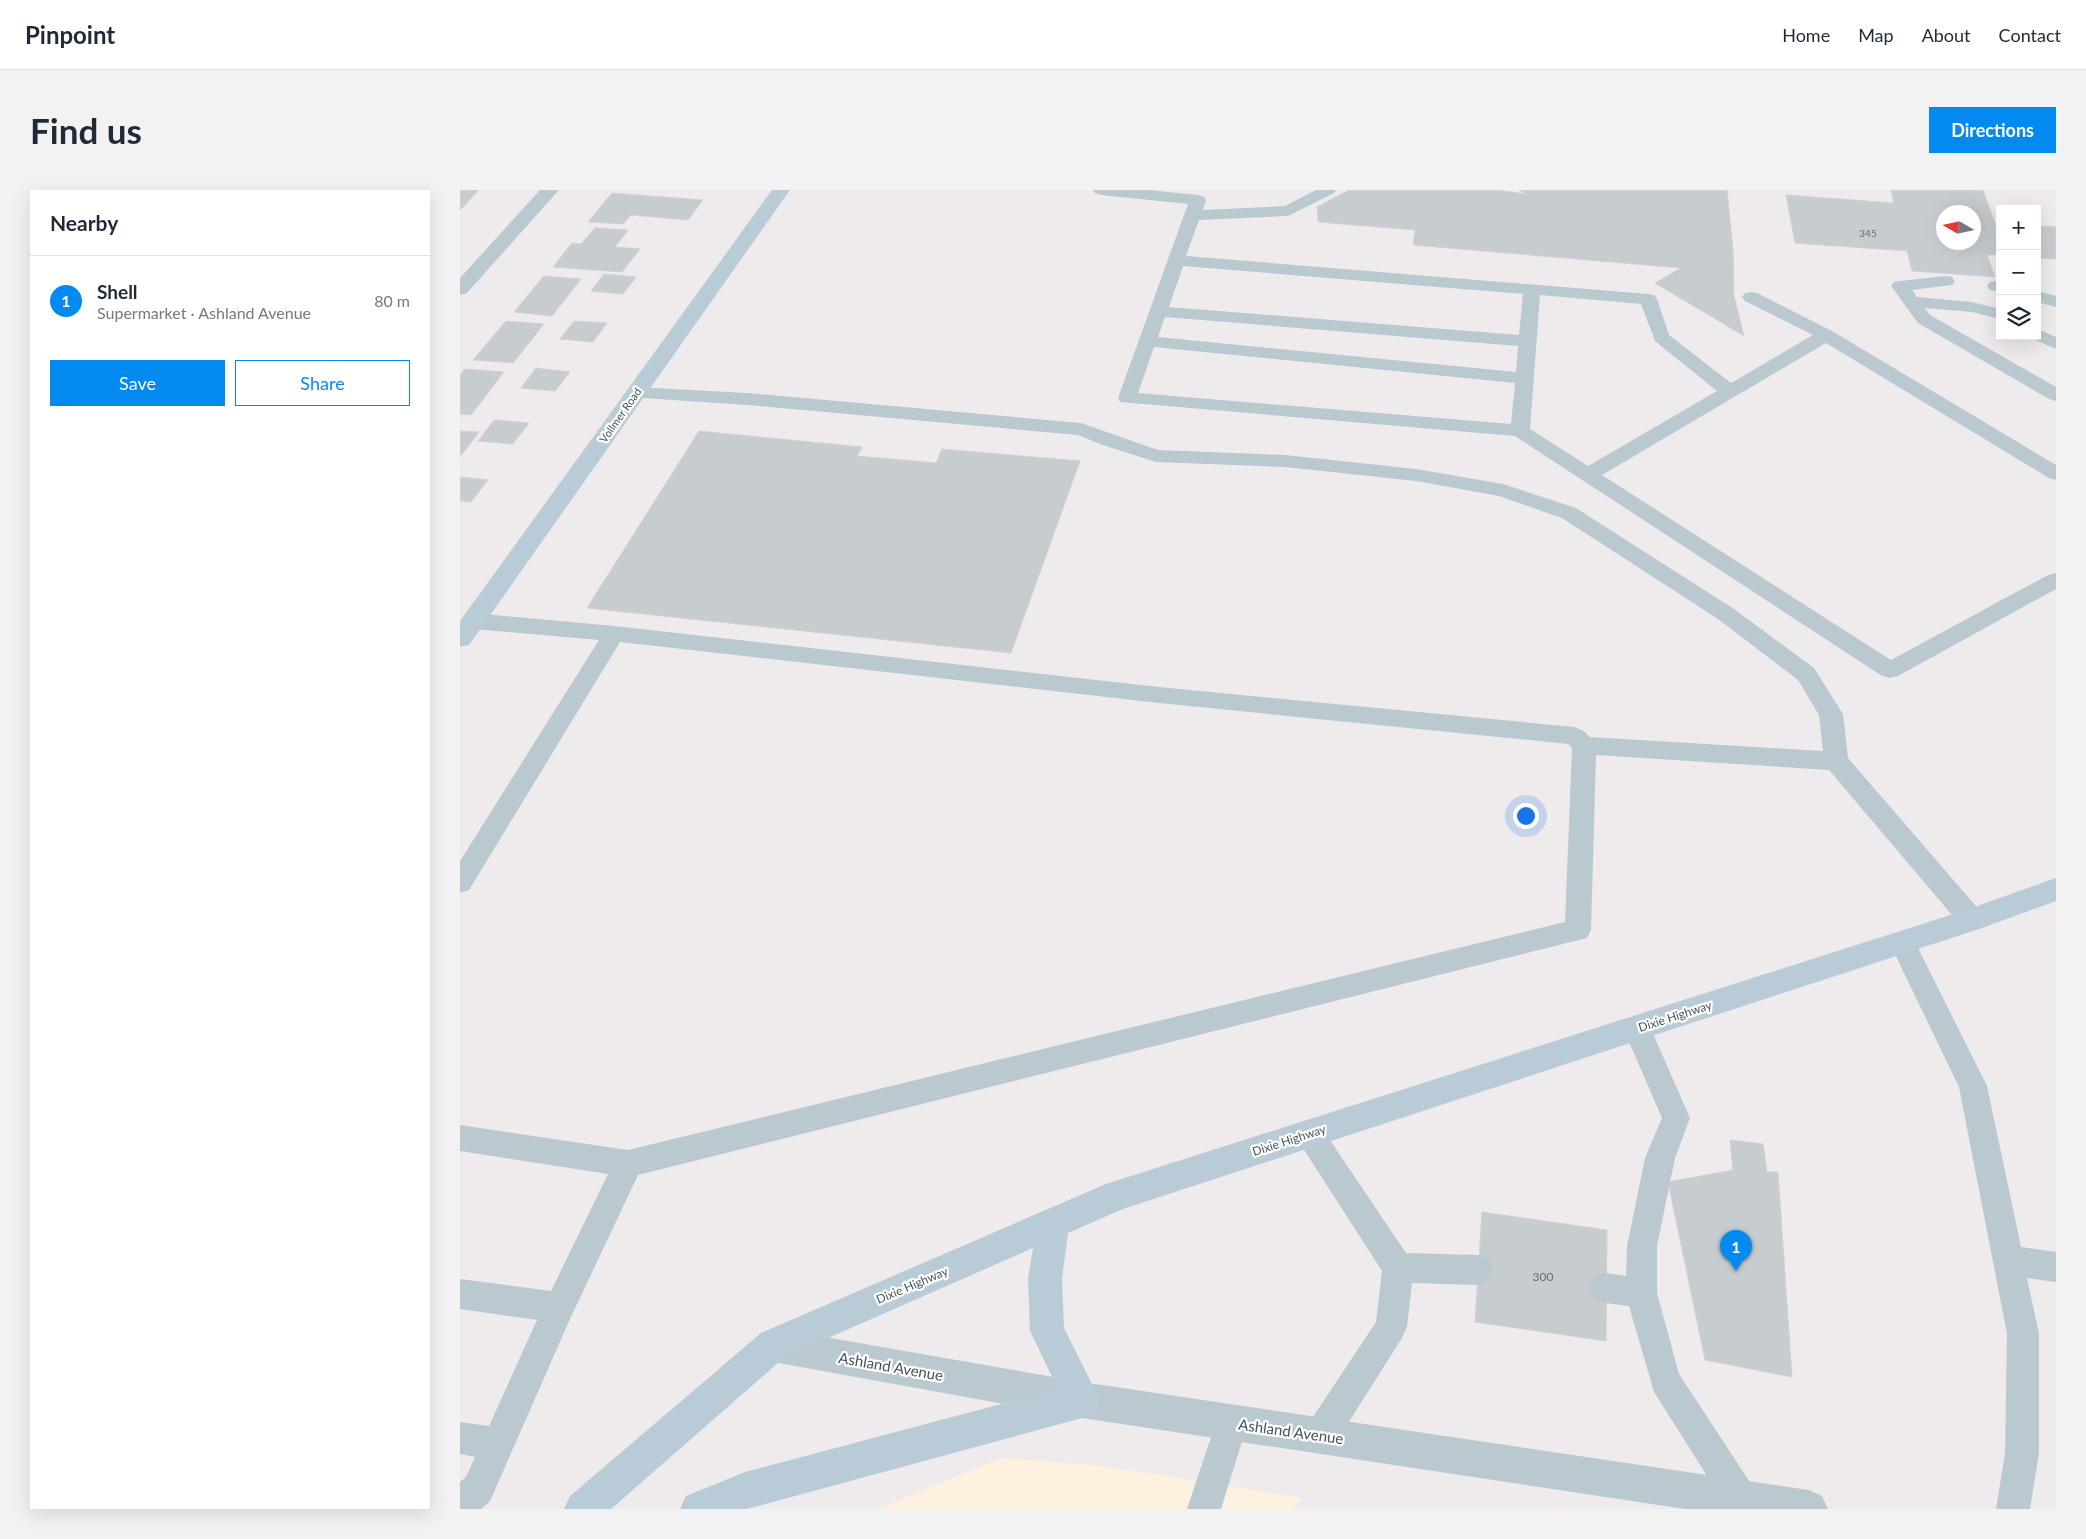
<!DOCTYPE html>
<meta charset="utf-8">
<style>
body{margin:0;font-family:Lato,sans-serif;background:#f2f2f3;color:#1f2937}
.controls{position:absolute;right:15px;top:15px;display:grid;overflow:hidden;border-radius:0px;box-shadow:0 5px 20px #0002}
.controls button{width:45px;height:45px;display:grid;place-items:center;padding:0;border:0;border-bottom:1px solid #e0e1e3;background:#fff;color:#1f2937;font:25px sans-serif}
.compass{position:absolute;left:1476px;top:15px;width:45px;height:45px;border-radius:50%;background:#fff;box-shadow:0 5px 20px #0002;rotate:279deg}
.you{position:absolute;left:1065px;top:625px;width:18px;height:18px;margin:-12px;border:4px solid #fff;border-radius:50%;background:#1a73e8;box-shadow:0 0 0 8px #1a73e833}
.badge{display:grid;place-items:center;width:32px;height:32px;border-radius:50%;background:#038af1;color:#fff;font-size:16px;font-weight:700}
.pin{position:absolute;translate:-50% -41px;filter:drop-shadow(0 1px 2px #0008)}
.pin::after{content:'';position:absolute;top:26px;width:18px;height:15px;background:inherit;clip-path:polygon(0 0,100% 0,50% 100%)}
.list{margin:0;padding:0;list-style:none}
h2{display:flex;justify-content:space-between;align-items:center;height:65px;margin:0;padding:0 20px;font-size:21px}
h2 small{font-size:16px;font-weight:400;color:#747a83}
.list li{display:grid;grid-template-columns:32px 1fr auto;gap:15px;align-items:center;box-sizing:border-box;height:90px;padding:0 20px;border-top:1px solid #e0e1e3}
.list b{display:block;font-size:19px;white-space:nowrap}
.list p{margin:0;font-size:16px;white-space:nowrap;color:#747a83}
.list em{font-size:16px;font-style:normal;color:#747a83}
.actions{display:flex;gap:10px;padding:15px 20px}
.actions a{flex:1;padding:11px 0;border:1px solid #038af1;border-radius:0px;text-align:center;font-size:18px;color:#038af1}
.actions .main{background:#038af1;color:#fff}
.icon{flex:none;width:28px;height:28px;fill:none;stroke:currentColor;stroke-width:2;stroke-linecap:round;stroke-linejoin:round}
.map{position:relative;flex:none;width:1596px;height:1319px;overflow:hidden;border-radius:0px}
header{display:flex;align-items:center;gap:30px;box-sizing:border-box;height:70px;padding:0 25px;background:#fff;border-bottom:1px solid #e0e1e3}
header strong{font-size:24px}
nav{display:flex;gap:28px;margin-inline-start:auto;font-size:18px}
.intro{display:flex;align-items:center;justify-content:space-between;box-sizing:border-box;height:120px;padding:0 30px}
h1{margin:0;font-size:35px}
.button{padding:12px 22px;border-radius:0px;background:#038af1;color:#fff;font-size:18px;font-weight:700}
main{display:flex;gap:30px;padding:0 30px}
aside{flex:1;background:#fff;border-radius:0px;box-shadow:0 5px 20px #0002}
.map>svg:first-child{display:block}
.commercial{fill:#fef1e0}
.building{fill:#c7ccd1;stroke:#ced3d8;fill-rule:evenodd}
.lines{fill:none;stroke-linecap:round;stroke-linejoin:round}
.lane{fill:#bac9d0;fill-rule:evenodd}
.street{fill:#bac9d0;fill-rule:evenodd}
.secondary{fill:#b9cbd6;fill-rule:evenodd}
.labels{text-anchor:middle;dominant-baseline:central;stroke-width:4.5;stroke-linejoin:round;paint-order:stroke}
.number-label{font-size:10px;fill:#637078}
.far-street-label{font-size:11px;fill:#42525b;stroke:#fff}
.street-label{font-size:12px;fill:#42525b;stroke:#fff}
.near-number-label{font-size:12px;fill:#637078}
.near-street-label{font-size:15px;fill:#42525b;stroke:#fff}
</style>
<header>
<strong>Pinpoint</strong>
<nav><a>Home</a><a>Map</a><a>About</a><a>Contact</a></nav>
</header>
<div class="intro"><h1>Find us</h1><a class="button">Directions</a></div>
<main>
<aside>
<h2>Nearby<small></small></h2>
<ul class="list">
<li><span class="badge">1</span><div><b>Shell</b><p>Supermarket · Ashland Avenue</p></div><em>80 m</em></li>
</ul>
<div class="actions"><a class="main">Save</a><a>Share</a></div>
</aside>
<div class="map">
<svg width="1596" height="1319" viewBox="0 0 1596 1319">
<rect width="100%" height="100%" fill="#efebec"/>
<polygon class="commercial" points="542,1268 642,1276 843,1308 833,1319 418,1319"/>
<g class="building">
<polygon points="0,0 19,0 0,20"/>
<polygon points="889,0 1035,0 1066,4 1059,0 1267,0 1273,60 1274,106 1284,146 1195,93 1221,78 953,55 955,40 858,32 857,17"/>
<path d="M1431,0H1523L1535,33L1540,34V65H1527L1535,87L1452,81L1447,61L1335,53L1326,5L1434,13ZM1484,22H1514V52H1484Z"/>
<polygon points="152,3 243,10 228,30 171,25 163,34 128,32"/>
<polygon points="1577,36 1596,37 1596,69 1577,68"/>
<polygon points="135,38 168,40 155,57 180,59 162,82 93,77 112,53 121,54"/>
<polygon points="144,84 176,87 163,104 131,101"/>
<polygon points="84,86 121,89 92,126 54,122"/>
<polygon points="46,131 84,134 53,173 13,170"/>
<polygon points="114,131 147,133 133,152 100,149"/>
<polygon points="76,178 110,182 95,201 61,198"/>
<polygon points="5,179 44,182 11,225 0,224 0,185"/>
<polygon points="34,230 69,233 53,254 18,251"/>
<polygon points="0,241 19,242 0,267"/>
<polygon points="239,241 402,257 397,266 476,273 482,259 620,271 551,463 127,418"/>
<polygon points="0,287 28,290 11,312 0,311"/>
<polygon points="1270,950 1303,954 1307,982 1318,982 1332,1187 1245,1170 1208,992 1273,980"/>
<polygon points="1022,1022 1147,1040 1146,1151 1015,1132"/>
</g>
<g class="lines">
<g class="lane">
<path d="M633,0H688L738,5L744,7L746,10L743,20L825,16L856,0H876L874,3L828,26L739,30L726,66L1188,104L1194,105L1197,109L1209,145L1271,193L1353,145L1285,111L1282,107L1285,103L1291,102L1297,103L1372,141L1596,275V290L1589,288L1366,153L1142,285L1431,470L1588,385L1596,383V399L1438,486L1430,488L1422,486L1055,246L660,212L658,208L728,14L641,5L635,3ZM723,76L1063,104L1059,145L709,117ZM1080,105L1181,114L1195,151L1257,201L1128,276L1070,239ZM705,127L1058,156L1056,182L698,147ZM694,157L1055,193L1051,234L678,203Z"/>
<polygon points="1486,86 1492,87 1495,91 1492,95 1452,100 1457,107 1512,112 1540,119 1540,129 1512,122 1465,118 1470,125 1596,197 1596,211 1589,209 1458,133 1431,96 1434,92 1440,91"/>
<polygon points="1536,91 1540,92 1540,102 1530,100 1527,96 1530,92"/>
<polygon points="1577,101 1596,106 1596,117 1577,112"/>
<polygon points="1577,139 1596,147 1596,159 1571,148 1570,146 1577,146"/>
<polygon points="175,197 287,203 621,233 698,260 825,265 956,279 1043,294 1116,318 1274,419 1354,478 1383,524 1388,568 1521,722 1525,730 1521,738 1512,741 1503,738 1369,580 1136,565 1131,740 1127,748 178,985 110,1129 30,1311 21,1319 0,1319 0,1292 6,1287 15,1267 0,1264 0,1232 29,1236 77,1130 0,1119 0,1089 91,1101 148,984 0,961 0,935 168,960 1105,732 1112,558 1108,554 699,513 160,452 9,700 0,703 0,671 139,450 13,439 5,436 2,431 5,426 13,423 154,436 699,497 1114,537 1122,540 1130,547 1363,561 1359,525 1338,490 1258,429 1102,328 1039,306 956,291 825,277 696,272 643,255 618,245 287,215 168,207 166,203 168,199"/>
<polygon points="1442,741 1451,744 1527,896 1561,1057 1596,1062 1596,1092 1567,1088 1579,1144 1579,1263 1570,1319 1536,1319 1545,1263 1547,1144 1499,897 1429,752 1433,744"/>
<polygon points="1177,826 1187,830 1230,928 1215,968 1197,1056 1197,1103 1219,1184 1293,1297 1298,1309 1294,1319 1268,1319 1194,1202 1169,1116 1145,1113 1134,1109 1130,1098 1134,1087 1145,1083 1166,1086 1167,1056 1185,968 1202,928 1163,838 1167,830"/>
<polygon points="849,930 859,934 946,1063 1018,1065 1029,1069 1033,1080 1029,1091 1018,1095 952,1093 947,1137 942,1148 873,1257 861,1261 849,1257 845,1245 849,1233 916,1132 922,1081 839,952 835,943 839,934"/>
<polygon points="772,1216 784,1220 788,1232 761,1319 727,1319 760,1220"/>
</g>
<g class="street">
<polygon points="80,0 99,0 7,103 0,105 0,88"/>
<polygon points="313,1138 622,1192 1349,1300 1362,1306 1368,1319 1225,1319 622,1228 313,1172 301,1167 296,1155 301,1143"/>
</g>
<g class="secondary">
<polygon points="312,0 330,0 9,455 0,457 0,431"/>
<polygon points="1596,688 1596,711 1522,738 663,1019 608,1043 602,1089 604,1138 640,1210 635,1223 622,1228 287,1319 220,1319 226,1306 285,1282 598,1199 570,1141 568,1089 573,1058 325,1167 151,1319 104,1319 110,1306 301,1143 646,994 1506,720"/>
</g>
</g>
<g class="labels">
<g class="number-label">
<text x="1408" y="43">345</text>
</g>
<g class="far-street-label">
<text transform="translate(160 225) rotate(-55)">Vollmer Road</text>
</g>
<g class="street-label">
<text transform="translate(1215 826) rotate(-18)">Dixie Highway</text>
<text transform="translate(829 950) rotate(-18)">Dixie Highway</text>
<text transform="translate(452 1095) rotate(-23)">Dixie Highway</text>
</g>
<g class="near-number-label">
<text x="1083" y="1086">300</text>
</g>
<g class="near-street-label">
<text transform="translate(431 1176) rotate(10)">Ashland Avenue</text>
<text transform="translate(831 1241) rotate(8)">Ashland Avenue</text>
</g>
</g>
</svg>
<div class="controls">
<button>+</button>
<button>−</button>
<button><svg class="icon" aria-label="layers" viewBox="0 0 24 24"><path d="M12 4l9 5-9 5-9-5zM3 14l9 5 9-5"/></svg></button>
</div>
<svg class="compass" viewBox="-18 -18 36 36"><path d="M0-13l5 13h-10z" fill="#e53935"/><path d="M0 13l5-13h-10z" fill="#747a83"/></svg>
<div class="you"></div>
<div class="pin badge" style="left:1276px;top:1081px">1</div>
</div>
</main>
